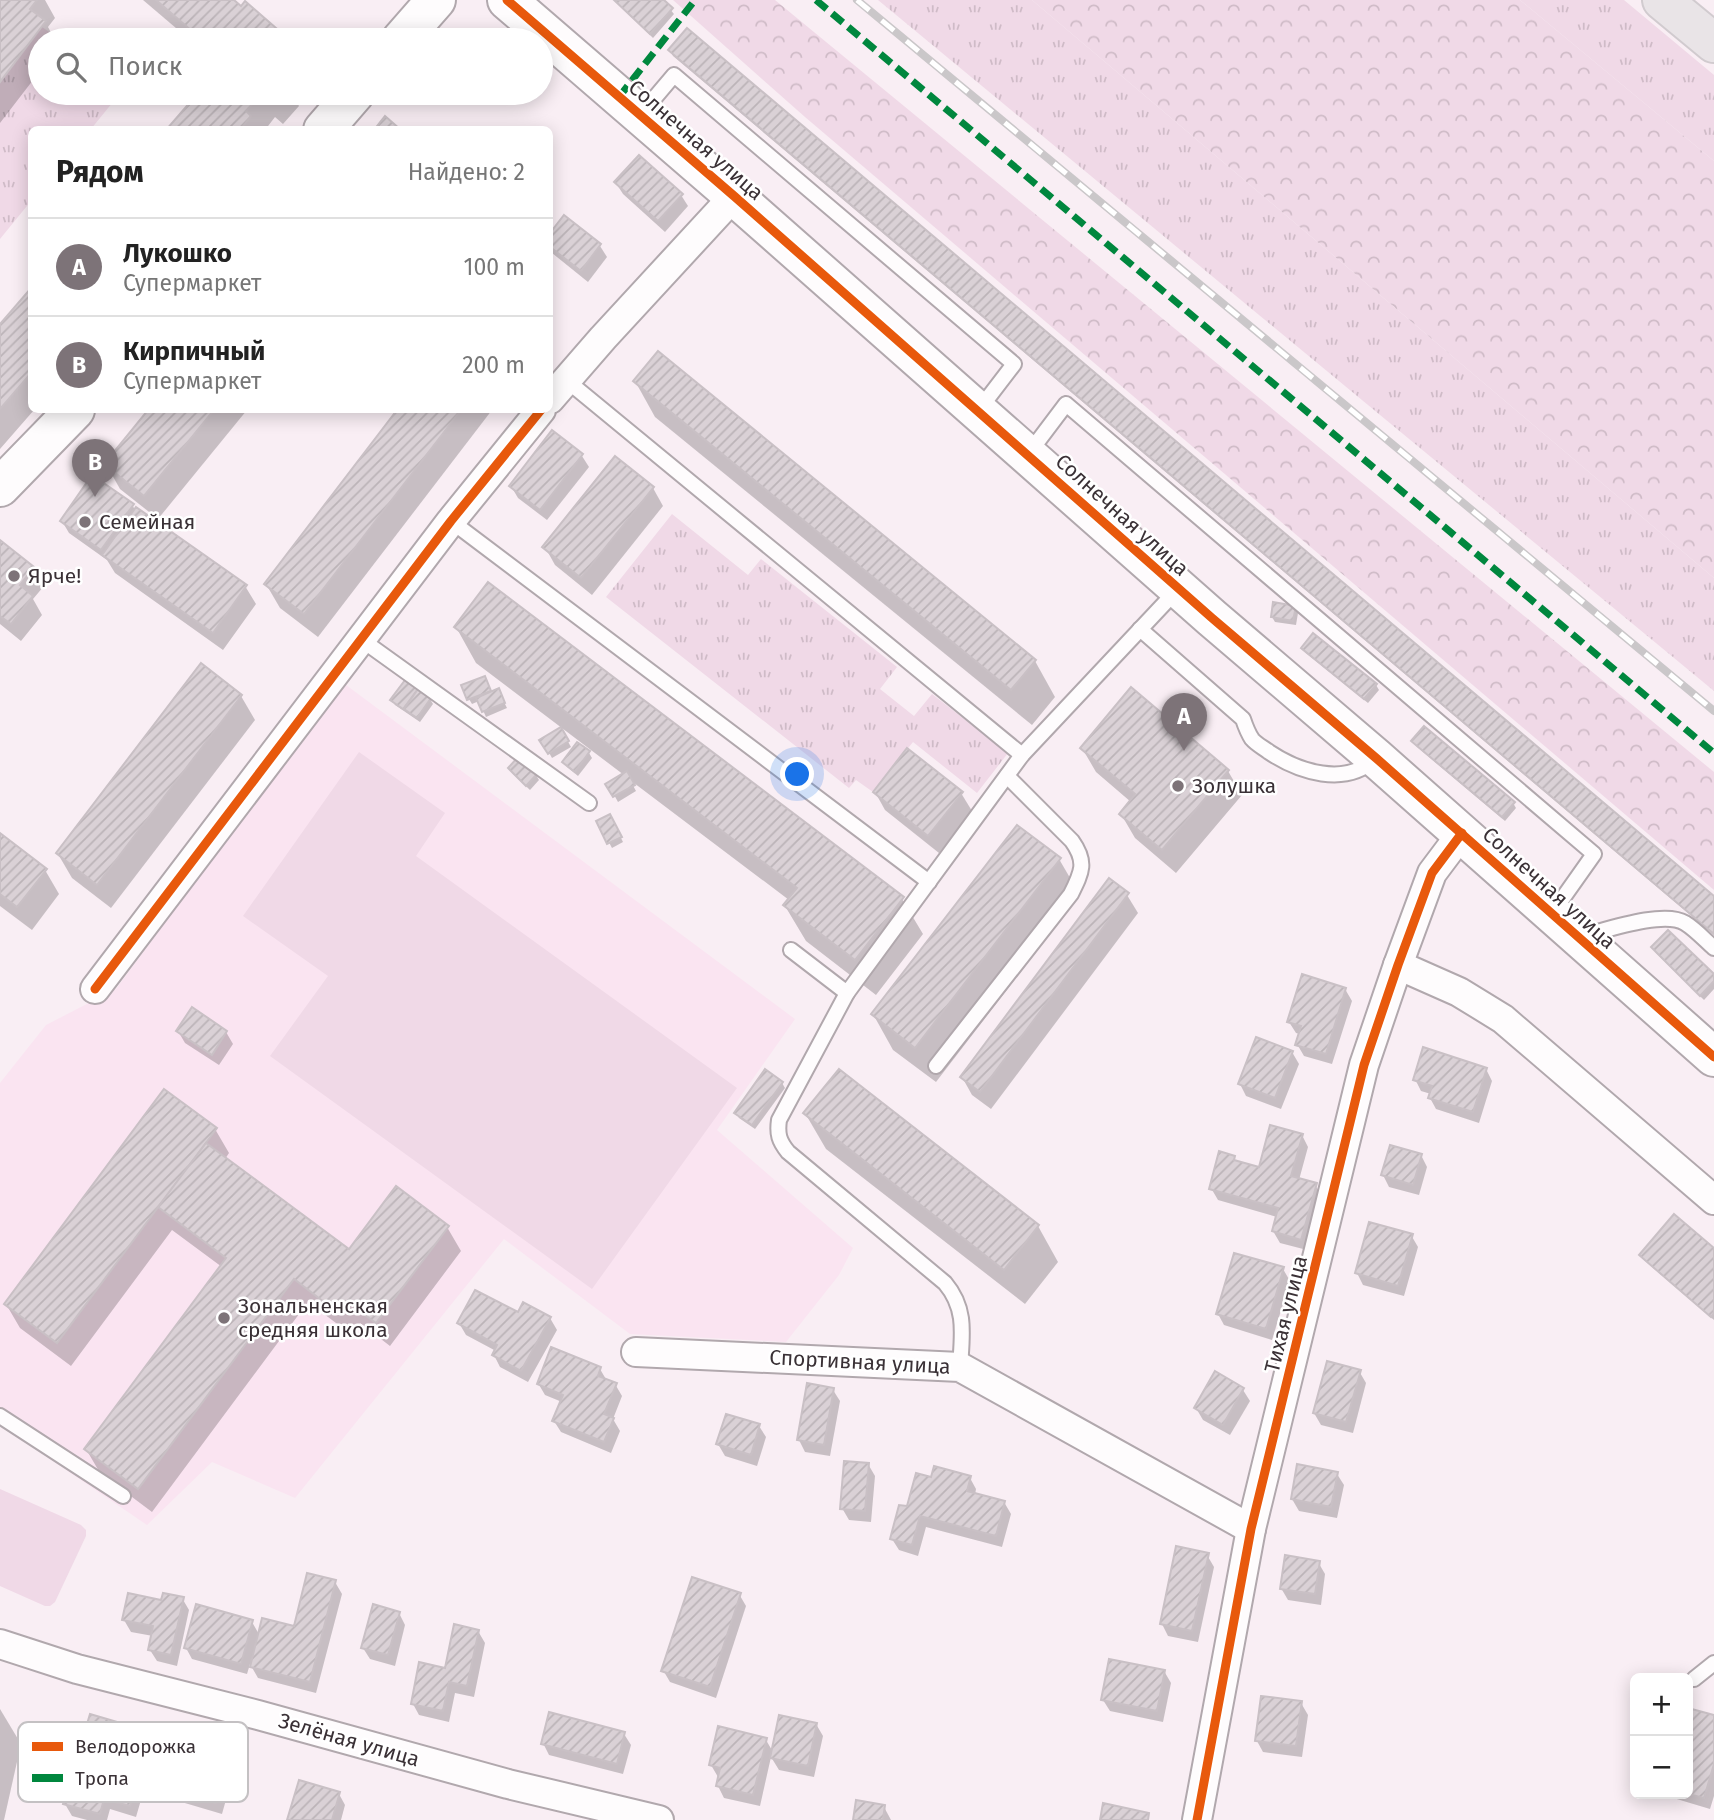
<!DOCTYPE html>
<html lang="ru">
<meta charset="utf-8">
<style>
body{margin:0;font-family:"Fira Sans",sans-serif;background:#f2f2f2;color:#222}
.controls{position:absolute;right:21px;bottom:21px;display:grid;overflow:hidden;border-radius:10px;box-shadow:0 4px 18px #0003}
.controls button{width:63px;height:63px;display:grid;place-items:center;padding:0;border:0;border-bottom:2px solid #e0e0e0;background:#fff;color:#222;font:35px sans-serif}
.you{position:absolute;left:798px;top:775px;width:24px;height:24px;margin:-18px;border:5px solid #fff;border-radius:50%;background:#1a73e8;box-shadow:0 0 0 10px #1a73e833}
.badge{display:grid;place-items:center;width:46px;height:46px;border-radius:50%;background:#7d7378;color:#fff;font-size:23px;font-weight:700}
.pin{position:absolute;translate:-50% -58px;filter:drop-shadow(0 2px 4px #0008)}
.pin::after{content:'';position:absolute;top:37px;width:24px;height:21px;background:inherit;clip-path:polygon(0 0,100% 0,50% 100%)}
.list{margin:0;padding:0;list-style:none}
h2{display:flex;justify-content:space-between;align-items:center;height:91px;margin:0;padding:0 28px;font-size:30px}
h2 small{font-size:23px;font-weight:400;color:#767676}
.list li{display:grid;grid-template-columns:46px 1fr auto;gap:21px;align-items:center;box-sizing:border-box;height:98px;padding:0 28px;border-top:2px solid #e0e0e0}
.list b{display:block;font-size:26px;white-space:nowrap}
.list p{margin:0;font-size:23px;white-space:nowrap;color:#767676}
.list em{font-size:23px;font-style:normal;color:#767676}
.icon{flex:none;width:38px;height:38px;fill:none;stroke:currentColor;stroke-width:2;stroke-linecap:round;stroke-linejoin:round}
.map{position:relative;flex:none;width:1714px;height:1820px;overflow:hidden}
.search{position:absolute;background:#fff;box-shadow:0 4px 18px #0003;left:28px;top:28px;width:525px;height:77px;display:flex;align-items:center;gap:18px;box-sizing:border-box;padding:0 24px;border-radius:38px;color:#767676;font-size:26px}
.panel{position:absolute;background:#fff;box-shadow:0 4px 18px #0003;left:28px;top:126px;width:525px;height:287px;border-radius:10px}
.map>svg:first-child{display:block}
.built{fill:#fae4f1}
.grass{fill:url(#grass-tufts)}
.forest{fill:url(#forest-crowns)}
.pitch{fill:#f0d9e7}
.shadow{fill:#0003}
.building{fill:url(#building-hatch);stroke:#c9c0c5;stroke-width:2}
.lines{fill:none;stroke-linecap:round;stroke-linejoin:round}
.lane-casing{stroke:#b1a8ad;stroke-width:18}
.street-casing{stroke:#b1a8ad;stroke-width:32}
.secondary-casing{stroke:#b1a8ad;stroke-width:42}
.primary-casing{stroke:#d1cbcf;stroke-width:42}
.lane{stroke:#fefcfd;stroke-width:14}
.street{stroke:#fefcfd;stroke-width:28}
.secondary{stroke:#fefcfd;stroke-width:38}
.primary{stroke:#e9e4e7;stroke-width:38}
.rail-casing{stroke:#cac7c9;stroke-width:8}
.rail{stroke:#fff;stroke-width:5;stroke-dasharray:16;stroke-linecap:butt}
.quiet{stroke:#00873e;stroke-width:7;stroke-dasharray:14 7;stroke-linecap:butt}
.cycleway-casing{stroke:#fff;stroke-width:13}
.cycleway{stroke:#e8590c;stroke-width:9}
.poi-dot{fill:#7d7378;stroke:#fff;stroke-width:2.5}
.labels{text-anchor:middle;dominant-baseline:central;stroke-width:5;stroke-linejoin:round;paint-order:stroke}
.street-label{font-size:21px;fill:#3a3136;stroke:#fff}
.poi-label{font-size:21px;fill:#3a3136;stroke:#fff;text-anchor:start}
.key{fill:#fff;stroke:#c4c1c3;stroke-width:2}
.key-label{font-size:19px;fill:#3a3136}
</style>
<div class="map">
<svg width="1714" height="1820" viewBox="0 0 1714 1820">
<defs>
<pattern id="grass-tufts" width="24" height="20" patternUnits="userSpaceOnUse" patternTransform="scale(1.75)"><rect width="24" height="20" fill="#f0d9e7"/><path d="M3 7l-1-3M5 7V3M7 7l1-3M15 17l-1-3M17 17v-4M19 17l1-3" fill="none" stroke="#cfbbc7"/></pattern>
<pattern id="forest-crowns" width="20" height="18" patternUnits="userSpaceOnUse" patternTransform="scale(1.75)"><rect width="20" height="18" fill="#f0d9e7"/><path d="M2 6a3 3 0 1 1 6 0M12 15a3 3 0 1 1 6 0" fill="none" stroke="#cfbbc7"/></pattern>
<pattern id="building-hatch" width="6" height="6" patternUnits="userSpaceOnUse" patternTransform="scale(1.75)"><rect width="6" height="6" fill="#dad1d6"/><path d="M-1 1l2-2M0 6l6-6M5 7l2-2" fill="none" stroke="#bcb4b8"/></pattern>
</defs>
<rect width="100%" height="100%" fill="#f9eef4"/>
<polygon class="built" points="342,682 795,1019 717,1130 853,1248 839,1275 786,1342 630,1334 504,1239 295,1498 212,1462 147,1525 0,1425 0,1083 46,1025 116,989"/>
<g class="grass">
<polygon points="878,0 1032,0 1714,578 1714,691"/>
<polygon points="1520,0 1624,0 1714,75 1714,161"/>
<polygon points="42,27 61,40 40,40 40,93 112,93 113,102 91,129 32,130 31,201 0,239 0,82"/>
<polygon points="672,514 748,575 761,559 897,667 880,689 914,716 932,694 1008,753 977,793 913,742 873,792 856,780 849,788 606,597"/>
</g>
<g class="forest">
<polygon points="673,0 775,0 1714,772 1714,890 805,117"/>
<polygon points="1032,0 1520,0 1714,161 1714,578"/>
</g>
<g class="pitch">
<polygon points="359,752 445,813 416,856 737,1088 592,1289 270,1056 328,976 243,916"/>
<polygon points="0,1489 81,1525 86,1530 86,1536 55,1602 50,1606 45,1606 0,1586"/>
</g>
<g class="shadow">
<polygon points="0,0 45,0 55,18 48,27 55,40 40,40 40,71 0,123"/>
<polygon points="143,0 232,0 282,35 285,40 190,40"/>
<polygon points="614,0 662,0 674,14 653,38"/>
<polygon points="670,50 1714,898 1714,935 673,56"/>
<polygon points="200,93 303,93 296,101 299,106 283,124 275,117 265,130 169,130"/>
<polygon points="616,183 681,195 688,206 665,232 623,194"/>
<polygon points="564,218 600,246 607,257 588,282 552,253 550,249 550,236"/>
<polygon points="32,290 32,410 34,410 0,449 0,327"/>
<polygon points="635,381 1035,661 1055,697 1032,725 655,417"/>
<polygon points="150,410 247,410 158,519 120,489 106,464"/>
<polygon points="400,410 492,410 318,637 280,608 266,584"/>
<polygon points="552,433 582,456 589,467 547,520 518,498 511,486"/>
<polygon points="615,459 653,488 663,506 592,595 555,565 545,547"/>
<polygon points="132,505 136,511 245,586 256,604 223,650 115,573 107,560 69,533 62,521"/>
<polygon points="0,542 33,568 44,586 33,599 42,615 21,641 0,624"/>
<polygon points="1295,608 1298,613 1296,625 1275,622 1272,617"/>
<polygon points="456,627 902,899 923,934 876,995 806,941 785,906 789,900 630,780 636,791 618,802 608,784 624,775 476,663"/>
<polygon points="1303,648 1376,685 1379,690 1368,703 1306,653"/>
<polygon points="405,682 430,699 433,704 420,722 395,705 392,700"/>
<polygon points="487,683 491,693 501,696 507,708 486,717 479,701 472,704 469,699"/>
<polygon points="241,696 255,720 111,908 72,878 58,854"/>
<polygon points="561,729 571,747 552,758 542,740"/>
<polygon points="1413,741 1513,803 1516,808 1505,821 1416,746"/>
<polygon points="1082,748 1228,771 1242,795 1176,873 1135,838 1121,814 1131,802 1096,772"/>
<polygon points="589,753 592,758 578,776 567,767 564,762"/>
<polygon points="510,769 536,775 539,780 530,790 513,774"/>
<polygon points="875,792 961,793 972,811 939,853 885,810"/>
<polygon points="610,816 623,842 612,848 598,822"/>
<polygon points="0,835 45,870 59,894 32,930 0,906"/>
<polygon points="1059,859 1080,895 936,1082 893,1050 873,1014"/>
<polygon points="1127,895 1138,913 991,1109 972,1095 962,1077"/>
<polygon points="1653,948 1714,977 1714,989 1704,1000 1656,953"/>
<polygon points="1345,989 1352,1001 1332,1064 1304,1056 1297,1044 1300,1034 1296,1033 1289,1022"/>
<polygon points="178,1031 226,1032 233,1044 219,1065 185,1043"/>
<polygon points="1292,1052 1299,1064 1281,1109 1246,1096 1240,1084"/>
<polygon points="1486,1069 1492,1081 1479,1123 1436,1109 1430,1098 1431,1094 1421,1091 1415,1079"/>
<polygon points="782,1083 785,1088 755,1129 739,1118 736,1113"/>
<polygon points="805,1113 1038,1226 1058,1262 1025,1304 826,1149"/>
<polygon points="215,1129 229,1153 225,1159 349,1251 447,1227 461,1251 390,1346 360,1323 352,1335 308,1302 152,1512 100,1473 86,1449 222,1267 172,1230 71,1366 20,1328 6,1304"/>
<polygon points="1302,1135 1308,1147 1299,1180 1315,1185 1322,1196 1307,1250 1280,1243 1273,1231 1277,1217 1218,1200 1211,1188 1234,1157 1237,1163 1260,1170"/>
<polygon points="1421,1155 1427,1167 1419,1195 1389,1187 1383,1175"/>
<polygon points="1411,1235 1418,1247 1404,1296 1363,1285 1357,1273"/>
<polygon points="1714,1250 1714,1320 1644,1260 1641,1255"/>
<polygon points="1283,1269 1290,1281 1272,1340 1224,1325 1218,1314"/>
<polygon points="518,1315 550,1318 557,1330 528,1382 500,1367 494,1355 496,1351 466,1335 459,1323"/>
<polygon points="600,1369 607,1381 615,1384 622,1396 613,1419 620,1431 611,1453 561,1432 554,1421 562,1402 545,1395 538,1383"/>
<polygon points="1359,1371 1366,1383 1353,1433 1321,1425 1314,1413"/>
<polygon points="833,1390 840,1401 830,1456 805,1452 799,1440"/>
<polygon points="1243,1390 1250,1401 1230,1435 1203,1420 1196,1408"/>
<polygon points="759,1426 766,1437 757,1466 725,1456 718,1444"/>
<polygon points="868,1464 875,1476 871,1522 849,1520 842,1508"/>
<polygon points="1337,1474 1344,1485 1337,1518 1299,1511 1292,1499"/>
<polygon points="970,1478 976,1489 975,1495 1004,1502 1011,1514 1002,1547 926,1527 918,1556 899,1550 892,1539 932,1479"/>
<polygon points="1207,1555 1214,1567 1198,1642 1168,1636 1162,1624"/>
<polygon points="1318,1562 1325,1574 1321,1605 1288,1600 1281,1588"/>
<polygon points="335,1582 342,1594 316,1693 258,1678 250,1664 247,1674 192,1659 186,1648 252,1622 260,1636 295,1628"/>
<polygon points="739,1594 746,1606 716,1698 670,1682 663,1670"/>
<polygon points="182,1598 189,1610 177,1666 157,1661 150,1650 153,1636 131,1632 124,1620 163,1603"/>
<polygon points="399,1613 405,1625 395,1666 370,1659 363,1648"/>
<polygon points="478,1631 485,1643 474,1697 455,1693 449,1722 419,1715 413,1704 446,1670"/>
<polygon points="1164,1671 1171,1683 1163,1722 1110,1711 1103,1700"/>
<polygon points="1301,1703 1308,1715 1302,1757 1263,1752 1257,1741"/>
<polygon points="0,1709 21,1744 4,1820 0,1820"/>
<polygon points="1688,1710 1714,1717 1714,1796 1710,1809 1670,1797 1668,1794 1688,1794"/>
<polygon points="816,1724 823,1736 814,1777 779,1770 771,1757 760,1806 724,1798 718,1786 720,1777 718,1777 711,1765 766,1740 773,1752"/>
<polygon points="150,1734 157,1745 136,1817 110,1809 107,1820 87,1820 72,1816 65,1804"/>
<polygon points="624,1734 631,1745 623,1774 549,1755 543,1743"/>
<polygon points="222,1778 229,1789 222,1814 178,1801 171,1790"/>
<polygon points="339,1794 345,1805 341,1820 289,1820"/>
<polygon points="884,1807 891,1820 854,1820"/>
</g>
<g class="building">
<polygon points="0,0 37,0 30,9 46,21 0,82"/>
<polygon points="156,0 234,0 241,6 245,1 283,34 278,40 199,40 190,33 192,31"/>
<polygon points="614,0 664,0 673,8 650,34"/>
<polygon points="687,28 1714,896 1714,934 668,50"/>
<polygon points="198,93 276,93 269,101 261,94 246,111 251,116 240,130 166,130"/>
<polygon points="385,116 401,130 374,130"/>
<polygon points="639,155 683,194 658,221 614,182"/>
<polygon points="564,215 601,244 581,271 550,247 550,233"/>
<polygon points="32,287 32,372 0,409 0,324"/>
<polygon points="658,351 1036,660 1011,690 633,381"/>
<polygon points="148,410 214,410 144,496 104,464"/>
<polygon points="397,410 461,410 304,614 264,584"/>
<polygon points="552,430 583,454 540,510 509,486"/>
<polygon points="615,456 654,487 581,578 542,547"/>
<polygon points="92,475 134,504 101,550 60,521"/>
<polygon points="136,507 247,585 213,633 102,555"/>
<polygon points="0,540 34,567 20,585 33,596 11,624 0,616"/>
<polygon points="488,582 904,897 855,960 783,905 797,888 454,627"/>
<polygon points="1273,602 1296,606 1293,621 1271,617"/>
<polygon points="1313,633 1377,684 1364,699 1301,648"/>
<polygon points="201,663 242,695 97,885 56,853"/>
<polygon points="485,676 491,691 467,700 461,685"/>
<polygon points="405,680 418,689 403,709 390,700"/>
<polygon points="1131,687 1229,770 1162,850 1119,814 1135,794 1080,748"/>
<polygon points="499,688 505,703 482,712 476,698"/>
<polygon points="418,689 431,698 417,718 404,709"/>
<polygon points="1424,726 1515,802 1502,817 1411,741"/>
<polygon points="561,727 569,741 548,754 539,740"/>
<polygon points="577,742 590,751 575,772 562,762"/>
<polygon points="907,748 963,792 928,836 873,792"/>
<polygon points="519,756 537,774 526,786 508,768"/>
<polygon points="627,771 635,785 613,797 605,784"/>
<polygon points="610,814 622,837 607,844 596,821"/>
<polygon points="1017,825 1061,858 915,1048 871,1014"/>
<polygon points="0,833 47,869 17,907 0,894"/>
<polygon points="1109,878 1129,893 980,1092 960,1077"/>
<polygon points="1668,930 1714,974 1714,981 1700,996 1651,947"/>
<polygon points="1302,974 1346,988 1326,1054 1295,1045 1301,1026 1287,1022"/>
<polygon points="192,1007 227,1031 212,1055 176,1031"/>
<polygon points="1256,1037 1293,1051 1275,1098 1238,1084"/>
<polygon points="1423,1047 1487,1068 1473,1112 1428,1098 1432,1086 1413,1080"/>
<polygon points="765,1069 783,1082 752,1125 734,1113"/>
<polygon points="839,1069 1039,1225 1004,1270 803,1113"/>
<polygon points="164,1089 217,1128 57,1343 4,1304"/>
<polygon points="1270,1125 1303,1134 1291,1176 1317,1183 1301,1240 1272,1231 1278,1208 1209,1189 1219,1151 1235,1156 1234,1160 1259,1167"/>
<polygon points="206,1143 349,1249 396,1186 449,1226 376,1323 346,1301 337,1312 294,1279 138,1489 84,1449 226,1258 158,1207"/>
<polygon points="1390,1145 1422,1154 1413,1185 1381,1175"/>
<polygon points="1674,1214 1714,1248 1714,1313 1711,1317 1639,1255"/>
<polygon points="1369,1222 1413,1234 1398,1286 1355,1273"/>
<polygon points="1234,1253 1284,1267 1266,1329 1216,1314"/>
<polygon points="475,1290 518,1312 523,1302 551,1317 521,1371 492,1355 497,1345 457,1323"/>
<polygon points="551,1347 601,1367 598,1376 617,1383 604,1414 614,1418 604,1442 552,1421 563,1395 537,1384"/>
<polygon points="1327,1361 1361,1370 1346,1422 1313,1413"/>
<polygon points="1215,1371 1244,1388 1223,1425 1194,1408"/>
<polygon points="807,1383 834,1388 824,1445 797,1440"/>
<polygon points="726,1414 760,1424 751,1455 716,1444"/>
<polygon points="844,1461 869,1463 865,1511 840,1509"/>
<polygon points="1297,1464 1338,1472 1331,1507 1291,1499"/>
<polygon points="934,1466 971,1476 967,1491 1005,1501 996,1536 920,1516 912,1545 890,1539 899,1505 907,1506 916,1473 931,1477"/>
<polygon points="1176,1546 1209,1553 1192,1631 1160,1624"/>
<polygon points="1285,1555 1320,1561 1315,1594 1280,1589"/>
<polygon points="307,1573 336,1580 310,1682 250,1667 262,1618 294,1626"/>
<polygon points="692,1577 741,1593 710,1687 661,1671"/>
<polygon points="128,1593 161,1600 163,1593 184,1597 171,1655 148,1650 153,1626 122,1620"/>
<polygon points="196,1604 253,1620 241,1664 184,1648"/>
<polygon points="373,1604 400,1612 388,1655 361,1648"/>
<polygon points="454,1624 479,1630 467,1686 449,1682 443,1711 411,1704 419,1662 445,1668"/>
<polygon points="1109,1659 1165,1670 1157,1711 1101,1700"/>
<polygon points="1261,1696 1302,1701 1296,1746 1255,1741"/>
<polygon points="1688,1708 1714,1715 1714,1764 1704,1798 1688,1794"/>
<polygon points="549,1712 625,1732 617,1764 541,1744"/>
<polygon points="90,1714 151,1732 130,1806 104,1799 100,1814 63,1804"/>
<polygon points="779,1715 817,1723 808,1766 770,1758"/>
<polygon points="718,1726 767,1738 753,1795 716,1786 720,1768 709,1765"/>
<polygon points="177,1763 224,1776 216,1803 170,1790"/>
<polygon points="299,1780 340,1792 332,1820 287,1820"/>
<polygon points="856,1800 885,1805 883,1820 853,1820"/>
<polygon points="1103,1803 1149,1813 1148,1820 1100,1820"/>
</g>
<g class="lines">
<defs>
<g id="lane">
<polyline points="641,114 674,75 1014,364 978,411"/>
<polyline points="565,379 1022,755"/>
<polyline points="1029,453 1066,404 1594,854 1553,912"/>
<polyline points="451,521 929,882"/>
<path d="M1140,629L1243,719C1245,725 1248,733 1252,739C1256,744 1264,748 1269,752C1299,772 1345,787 1375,759"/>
<polyline points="362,640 589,803"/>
<path d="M1583,936C1607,930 1664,910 1685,923C1695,929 1705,940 1714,948"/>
<polyline points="791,950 847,993 1022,755 1178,589"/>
<path d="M847,993L779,1120C777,1134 779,1141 788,1152L945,1283C967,1309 962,1335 960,1367"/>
<path d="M936,1066L1071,894C1082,872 1087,862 1072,841L1007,776"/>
<polyline points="0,1416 123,1496"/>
<polyline points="1694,1679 1714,1663"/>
</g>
<g id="street">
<polyline points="550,399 603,338 734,196"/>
<polyline points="1398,965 1459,992 1503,1019 1714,1200"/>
<polyline points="95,989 451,521 541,410"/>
<polyline points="636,1352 960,1367 1251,1529"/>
<polyline points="0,1644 77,1669 258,1715 508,1784 659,1820"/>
<polyline points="1197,1820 1251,1529 1364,1065 1398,965 1432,873 1462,833"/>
</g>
<g id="secondary">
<polyline points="507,0 734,196 1212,618 1376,758 1714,1057"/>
<polyline points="401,40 436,0"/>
<polyline points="323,130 355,93"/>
<polyline points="0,487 75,410"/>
</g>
<polyline id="primary" points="1662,0 1714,43"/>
</defs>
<use href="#lane" class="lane-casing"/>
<use href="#street" class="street-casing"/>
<use href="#secondary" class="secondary-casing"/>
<use href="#primary" class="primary-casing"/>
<use href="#lane" class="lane"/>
<use href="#street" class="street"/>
<use href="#secondary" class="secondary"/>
<use href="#primary" class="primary"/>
<defs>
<polyline id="rail" points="857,0 1714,711"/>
</defs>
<use href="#rail" class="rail-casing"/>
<use href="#rail" class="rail"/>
<g class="quiet">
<polyline points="816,0 1714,753"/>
<polyline points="619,97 695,0"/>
</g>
<defs>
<g id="cycleway">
<polyline points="507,0 734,196 1212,618 1376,758 1714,1057"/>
<polyline points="95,989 451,521 541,410"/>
<polyline points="1197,1820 1251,1529 1364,1065 1398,965 1432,873 1462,833"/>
</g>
</defs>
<use href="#cycleway" class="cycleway-casing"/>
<use href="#cycleway" class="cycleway"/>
</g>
<g class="poi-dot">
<circle cx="85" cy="522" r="7"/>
<circle cx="14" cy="576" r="7"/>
<circle cx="1178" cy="786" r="7"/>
<circle cx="224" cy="1318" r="7"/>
</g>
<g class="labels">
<g class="street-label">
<text transform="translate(696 140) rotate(41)">Солнечная улица</text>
<text transform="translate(1122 515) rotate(42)">Солнечная улица</text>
<text transform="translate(1549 888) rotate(42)">Солнечная улица</text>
<text transform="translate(1286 1314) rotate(-76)">Тихая улица</text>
<text transform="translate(860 1362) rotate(3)">Спортивная улица</text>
<text transform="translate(349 1740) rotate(16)">Зелёная улица</text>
</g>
<g class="poi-label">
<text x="99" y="522">Семейная</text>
<text x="28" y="576">Ярче!</text>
<text x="1192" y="786">Золушка</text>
<text x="238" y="1306">Зональненская<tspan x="238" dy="24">средняя школа</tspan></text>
</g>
</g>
<rect x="18" y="1722" width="230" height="80" rx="10" class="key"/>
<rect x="32" y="1742" width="31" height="9" fill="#e8590c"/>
<rect x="32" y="1774" width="31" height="8" fill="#00873e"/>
<g class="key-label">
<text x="75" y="1753">Велодорожка</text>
<text x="75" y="1785">Тропа</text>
</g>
</svg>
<div class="controls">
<button>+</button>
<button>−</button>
</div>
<div class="you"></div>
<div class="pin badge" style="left:1184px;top:751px">A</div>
<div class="pin badge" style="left:95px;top:497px">B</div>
<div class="search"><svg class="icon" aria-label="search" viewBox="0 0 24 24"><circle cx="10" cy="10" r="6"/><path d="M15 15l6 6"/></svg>Поиск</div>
<section class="panel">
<h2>Рядом<small>Найдено: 2</small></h2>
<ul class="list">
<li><span class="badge">A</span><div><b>Лукошко</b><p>Супермаркет</p></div><em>100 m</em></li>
<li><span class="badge">B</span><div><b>Кирпичный</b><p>Супермаркет</p></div><em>200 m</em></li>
</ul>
</section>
</div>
